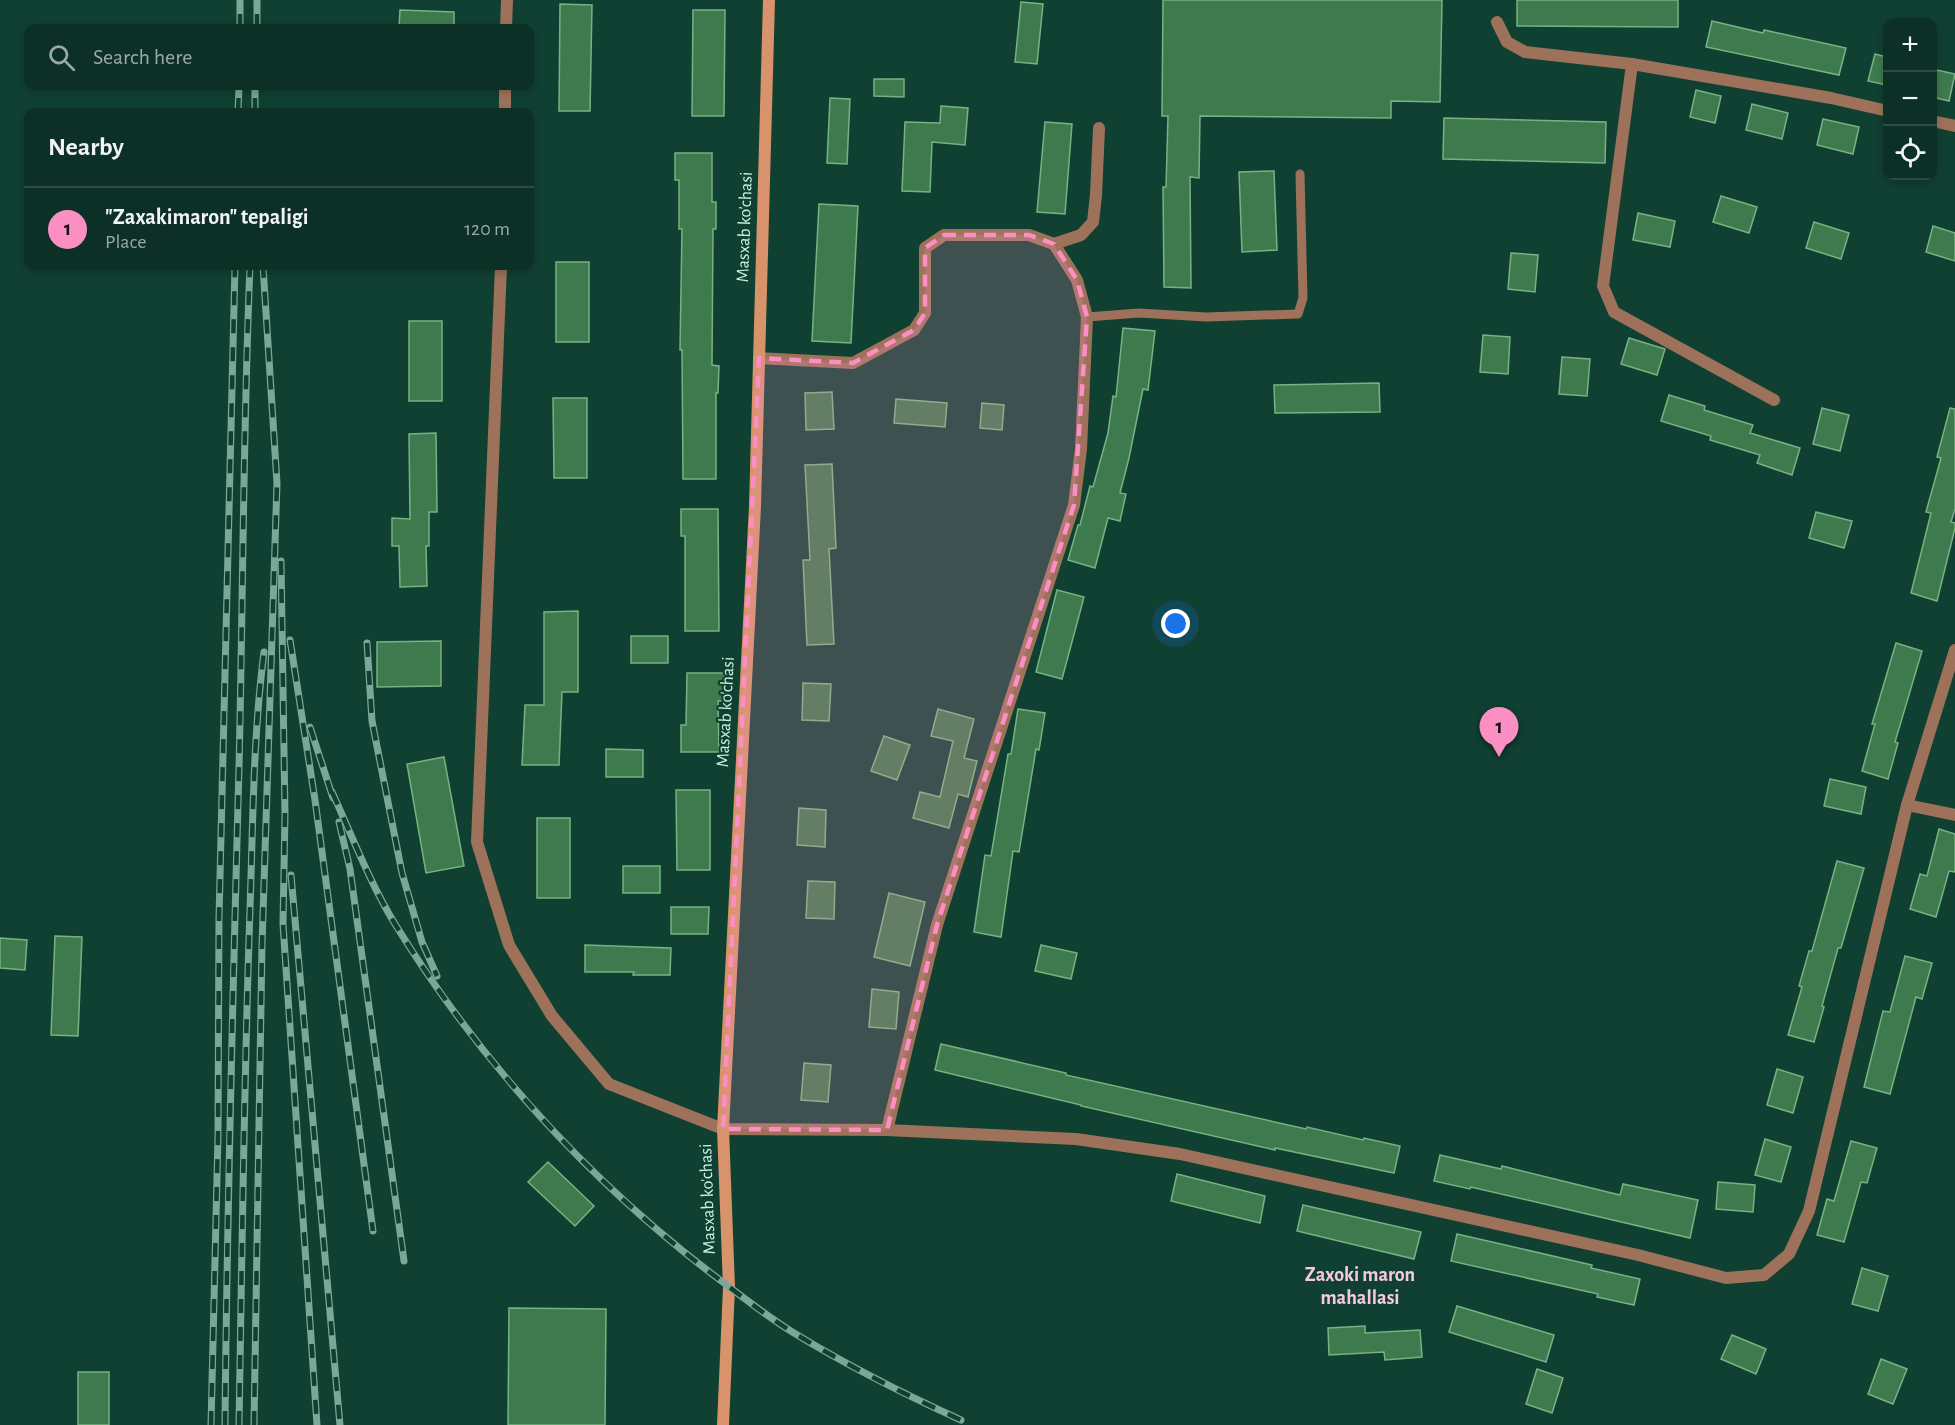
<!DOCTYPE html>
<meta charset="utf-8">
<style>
body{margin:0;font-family:"Alegreya Sans",sans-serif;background:#1a3c32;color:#f1f3f6}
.controls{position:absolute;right:18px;top:18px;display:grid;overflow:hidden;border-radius:12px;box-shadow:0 3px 9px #0003}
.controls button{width:54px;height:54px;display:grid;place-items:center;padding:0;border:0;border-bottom:2px solid #2c4b43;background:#0c3026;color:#f1f3f6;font:30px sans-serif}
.you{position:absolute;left:1176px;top:624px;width:21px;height:21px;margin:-15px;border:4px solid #fff;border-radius:50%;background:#1a73e8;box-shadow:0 0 0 9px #1a73e833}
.badge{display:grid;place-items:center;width:39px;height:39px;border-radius:50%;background:#fb8fc4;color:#111;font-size:20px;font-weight:700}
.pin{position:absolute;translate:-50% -50px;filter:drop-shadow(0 2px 3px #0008)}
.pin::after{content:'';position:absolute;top:32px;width:21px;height:18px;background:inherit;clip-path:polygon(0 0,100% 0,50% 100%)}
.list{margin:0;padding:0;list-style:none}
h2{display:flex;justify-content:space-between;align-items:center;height:78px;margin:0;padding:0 24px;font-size:26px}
h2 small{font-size:20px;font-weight:400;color:#9aa9a7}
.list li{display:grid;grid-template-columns:39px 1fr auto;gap:18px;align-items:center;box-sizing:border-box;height:84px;padding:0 24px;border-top:2px solid #2c4b43}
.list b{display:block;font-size:22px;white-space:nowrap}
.list p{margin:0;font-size:20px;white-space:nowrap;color:#9aa9a7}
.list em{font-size:20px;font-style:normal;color:#9aa9a7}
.icon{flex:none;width:33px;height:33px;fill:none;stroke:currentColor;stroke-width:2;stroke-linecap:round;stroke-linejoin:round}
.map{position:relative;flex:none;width:1955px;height:1425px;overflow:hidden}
.search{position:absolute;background:#0c3026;box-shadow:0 3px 9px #0003;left:24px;top:24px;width:510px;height:66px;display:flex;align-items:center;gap:15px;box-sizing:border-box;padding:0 21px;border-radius:12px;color:#9aa9a7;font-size:22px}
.panel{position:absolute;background:#0c3026;box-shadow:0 3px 9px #0003;left:24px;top:108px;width:510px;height:162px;border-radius:12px}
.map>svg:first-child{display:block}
.building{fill:#3f7a4e;stroke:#76b383;stroke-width:1.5}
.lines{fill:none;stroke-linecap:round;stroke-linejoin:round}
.service{stroke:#9e725a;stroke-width:9}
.minor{stroke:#9e725a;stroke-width:12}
.secondary{stroke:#d8936c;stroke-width:12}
.rail-casing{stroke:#7ba798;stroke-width:7}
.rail{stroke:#104032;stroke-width:4.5;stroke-dasharray:14;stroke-linecap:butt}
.marked{fill:#fb8fc4;fill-opacity:0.2;stroke:#fb8fc4;stroke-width:4.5;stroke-dasharray:12 8;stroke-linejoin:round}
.labels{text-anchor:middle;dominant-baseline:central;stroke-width:4.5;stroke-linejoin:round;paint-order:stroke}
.street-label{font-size:18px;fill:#c9f2e2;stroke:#104032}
.neighbourhood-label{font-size:20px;font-weight:bold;fill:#f8c9de;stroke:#104032}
</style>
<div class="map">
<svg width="1955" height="1425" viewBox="0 0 1955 1425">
<rect width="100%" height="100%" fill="#104032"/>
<g class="building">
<polygon points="1163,0 1442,0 1440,102 1391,101 1391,118 1200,116 1199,178 1190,177 1191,288 1164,287 1163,187 1166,187 1168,116 1162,116"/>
<polygon points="1517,0 1678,0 1678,27 1517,26"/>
<polygon points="1021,2 1043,4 1037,64 1015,62"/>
<polygon points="560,4 592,5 590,111 559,111"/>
<polygon points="400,10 454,12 454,28 399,28"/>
<polygon points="693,10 725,10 724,116 692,116"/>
<polygon points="1712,21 1763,33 1764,30 1846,48 1839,75 1706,47"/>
<polygon points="1875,54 1887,57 1887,85 1868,81"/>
<polygon points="1932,69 1955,74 1949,101 1932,97"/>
<polygon points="874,79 904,79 904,97 874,96"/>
<polygon points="1696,90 1721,96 1715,123 1690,117"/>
<polygon points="830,98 850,99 847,164 827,163"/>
<polygon points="1752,104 1788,113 1782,139 1746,130"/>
<polygon points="941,106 968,108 965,145 932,142 930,192 902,191 905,122 940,123"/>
<polygon points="1444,118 1606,122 1605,163 1443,159"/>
<polygon points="1823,119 1859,127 1853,154 1817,145"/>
<polygon points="1045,122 1072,124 1065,214 1037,212"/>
<polygon points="675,153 712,153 712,202 716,202 716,229 713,229 712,365 719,366 718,393 716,393 716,479 683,479 682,350 680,350 682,229 679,229 679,180 675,180"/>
<polygon points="1274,171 1277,250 1242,252 1239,172"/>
<polygon points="1721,196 1757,207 1749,233 1713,222"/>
<polygon points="819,204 858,206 851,343 812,341"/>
<polygon points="1638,213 1675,221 1670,247 1633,240"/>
<polygon points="1814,222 1849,233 1841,259 1806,248"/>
<polygon points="1933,226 1955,233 1955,261 1926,252"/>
<polygon points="1511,253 1538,255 1535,292 1508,289"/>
<rect x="556" y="262" width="33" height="80"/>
<rect x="409" y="321" width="33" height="80"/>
<polygon points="1123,328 1155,331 1148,390 1143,389 1129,458 1120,493 1126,494 1120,521 1108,518 1095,568 1068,560 1078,525 1080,525 1090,486 1093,487 1108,433 1113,396 1116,397"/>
<polygon points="1483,335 1510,337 1508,374 1480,372"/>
<polygon points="1629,338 1665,349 1657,375 1621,364"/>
<polygon points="1562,357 1590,359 1587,396 1559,394"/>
<polygon points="1379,383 1380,412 1275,413 1274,385"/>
<polygon points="832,392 834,429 806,430 805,393"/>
<polygon points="1669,395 1705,406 1704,410 1753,425 1750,433 1800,448 1792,475 1757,463 1760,455 1710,440 1711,436 1661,421"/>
<polygon points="553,398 587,398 587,478 554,478"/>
<polygon points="896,399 947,403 945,427 894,423"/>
<polygon points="982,403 1004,405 1002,430 980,428"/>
<polygon points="1822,408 1849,415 1840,451 1813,444"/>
<polygon points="1950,408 1955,409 1955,509 1951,522 1955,523 1955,528 1937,601 1911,593 1931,513 1926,512 1941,458 1937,457"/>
<polygon points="436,433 437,512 429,512 429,546 426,546 427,586 400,587 399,546 392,546 392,518 410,519 409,434"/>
<polygon points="832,464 836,548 829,549 834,644 807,645 803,560 810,560 805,465"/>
<polygon points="681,509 718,509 719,631 685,631 685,536 681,536"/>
<polygon points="1816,512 1852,521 1844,548 1809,538"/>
<polygon points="1057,590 1084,597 1062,679 1036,672"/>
<polygon points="578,611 578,692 562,692 559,765 522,765 525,705 544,705 544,612"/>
<rect x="631" y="636" width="37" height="27"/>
<polygon points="441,641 441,686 377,687 377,642"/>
<polygon points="1896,643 1922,651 1895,742 1898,743 1888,779 1862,771 1875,724 1872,724"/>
<polygon points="687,673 724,673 723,701 718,701 719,752 681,752 681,725 686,725"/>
<polygon points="803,683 831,684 829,721 802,720"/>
<polygon points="938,709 974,719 964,758 977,761 968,797 958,794 949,828 913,818 920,792 940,797 953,741 931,736"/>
<polygon points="1018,709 1045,713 1039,750 1036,749 1019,852 1013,851 1001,937 974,932 985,855 991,856 1008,754 1011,754"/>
<polygon points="884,736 910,745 897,780 871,771"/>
<polygon points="606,749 643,750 643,777 606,777"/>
<polygon points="444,757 464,866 426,873 407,764"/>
<polygon points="1830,779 1866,787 1861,814 1824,806"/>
<polygon points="676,790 710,790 710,870 677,870"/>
<polygon points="799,808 826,810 825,847 797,845"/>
<rect x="537" y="818" width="33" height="80"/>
<polygon points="1939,829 1955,834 1955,872 1949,871 1936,917 1910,909 1920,874 1927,876"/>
<polygon points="1837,861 1864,868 1841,948 1838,948 1822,1006 1824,1007 1814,1042 1788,1035 1802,987 1799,986 1809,951 1812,951"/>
<rect x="623" y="866" width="37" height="27"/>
<polygon points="808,881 835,882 834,919 806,918"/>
<polygon points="889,893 925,902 910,966 874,957"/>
<polygon points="671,907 709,907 708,934 671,934"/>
<polygon points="55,936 82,937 78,1036 51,1035"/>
<polygon points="0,938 27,940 25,970 0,968"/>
<polygon points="585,945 671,948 670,975 633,975 634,972 585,972"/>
<polygon points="1041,945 1077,953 1071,979 1035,971"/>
<polygon points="1905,956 1932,963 1922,999 1916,997 1890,1094 1864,1087 1883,1011 1890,1012"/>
<polygon points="872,989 899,992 896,1029 869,1027"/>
<polygon points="941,1044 1066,1073 1066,1075 1306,1129 1307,1127 1363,1140 1364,1138 1400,1146 1394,1173 1275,1148 1275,1150 1081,1106 1081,1105 935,1070"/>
<polygon points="804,1063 831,1065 828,1102 801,1100"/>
<polygon points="1777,1069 1803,1077 1793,1113 1767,1105"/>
<polygon points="1765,1139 1791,1147 1781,1182 1755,1175"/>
<polygon points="1851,1141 1877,1148 1867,1183 1861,1182 1844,1242 1817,1235 1827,1199 1834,1201"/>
<polygon points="1440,1155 1501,1169 1502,1166 1620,1195 1623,1184 1698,1200 1690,1238 1471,1187 1470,1189 1434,1181"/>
<polygon points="548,1162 594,1206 575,1226 528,1182"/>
<polygon points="1177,1174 1265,1196 1260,1223 1171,1201"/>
<polygon points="1718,1182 1755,1185 1753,1212 1716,1209"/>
<polygon points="1303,1205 1421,1232 1414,1259 1297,1231"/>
<polygon points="1457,1234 1592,1265 1591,1268 1640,1279 1634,1305 1597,1297 1598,1294 1451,1261"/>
<polygon points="1862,1268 1888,1276 1878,1311 1852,1304"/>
<polygon points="1457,1306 1554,1335 1546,1362 1449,1332"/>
<polygon points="509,1308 606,1309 605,1425 508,1425"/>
<polygon points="1365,1326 1365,1333 1420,1330 1422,1357 1385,1360 1384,1352 1329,1355 1328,1328"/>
<polygon points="1732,1335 1766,1349 1756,1374 1721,1359"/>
<polygon points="1881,1359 1907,1369 1893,1404 1868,1394"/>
<polygon points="1537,1369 1563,1378 1552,1413 1526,1404"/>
<rect x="78" y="1372" width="31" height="53"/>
</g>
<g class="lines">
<polyline class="service" points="1087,317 1139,313 1206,317 1298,314 1303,298 1300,174"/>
<g class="minor">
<polyline points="1497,22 1507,42 1525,52 1632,64 1831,98 1888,111"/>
<polyline points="506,28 507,0"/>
<polyline points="1632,64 1603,286 1614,312 1774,400"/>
<polyline points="505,112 505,86"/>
<polyline points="1932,121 1955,126"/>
<polyline points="1054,244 1081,235 1093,222 1096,195 1099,128"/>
<polyline points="501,266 477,842 509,945 552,1016 609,1084 723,1129 887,1130 1076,1139 1180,1154 1638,1255 1726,1278 1764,1275 1789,1254 1809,1211 1907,805 1955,650"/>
<polyline points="759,358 853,363 914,330 925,313 925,248 944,235 1029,235 1054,244 1077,280 1087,317 1081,449 1074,505 937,925 887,1130"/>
<polyline points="1907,805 1955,815"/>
</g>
<polyline class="secondary" points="723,1425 729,1287 723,1129 755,506 769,0"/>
<defs>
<g id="rail">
<polyline points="240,28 240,0"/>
<polyline points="257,28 257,0"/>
<polyline points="238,112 239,86"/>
<polyline points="255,112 255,86"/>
<polyline points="281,561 285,815 283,924 317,1425"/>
<polyline points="290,640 315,800 373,1231"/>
<polyline points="367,643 372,721 402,873 422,942 437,976"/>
<polyline points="310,727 333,798"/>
<path d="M332,792C352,836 370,883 395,924C480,1062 591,1183 720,1280C744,1298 769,1318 794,1333C848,1366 904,1394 961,1420"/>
<polyline points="339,822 350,869 404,1261"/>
<polyline points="291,875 340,1425"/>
<polyline points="211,1425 218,1136 219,918 235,266"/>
<path d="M225,1425C227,1205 233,986 239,767C243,600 243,432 250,266"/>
<path d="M239,1425C242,1253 244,1081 250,909C253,823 253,737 264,652"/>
<polyline points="254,1425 262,945 277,483 263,266"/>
</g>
</defs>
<use href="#rail" class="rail-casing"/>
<use href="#rail" class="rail"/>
</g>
<path class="marked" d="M944,235H1029L1054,244L1077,280L1087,317L1074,505L937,925L887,1130L723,1129L759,358L853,363L914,330L925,313V248Z"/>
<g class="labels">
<g class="street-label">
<text transform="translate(745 227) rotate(-88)">Masxab ko'chasi</text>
<text transform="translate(726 712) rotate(-87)">Masxab ko'chasi</text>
<text transform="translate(708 1199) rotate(-92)">Masxab ko'chasi</text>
</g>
<g class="neighbourhood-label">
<text x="1360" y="1275">Zaxoki maron<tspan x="1360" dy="23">mahallasi</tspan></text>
</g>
</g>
</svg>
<div class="controls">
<button>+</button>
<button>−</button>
<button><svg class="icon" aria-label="locate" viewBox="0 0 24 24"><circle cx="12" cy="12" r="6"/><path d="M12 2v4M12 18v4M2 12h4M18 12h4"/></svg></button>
</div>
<div class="you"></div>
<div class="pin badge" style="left:1499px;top:757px">1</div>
<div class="search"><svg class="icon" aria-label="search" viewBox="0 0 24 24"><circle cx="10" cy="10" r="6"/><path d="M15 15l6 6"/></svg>Search here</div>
<section class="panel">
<h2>Nearby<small></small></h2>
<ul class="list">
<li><span class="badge">1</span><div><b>&quot;Zaxakimaron&quot; tepaligi</b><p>Place</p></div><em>120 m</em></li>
</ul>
</section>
</div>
